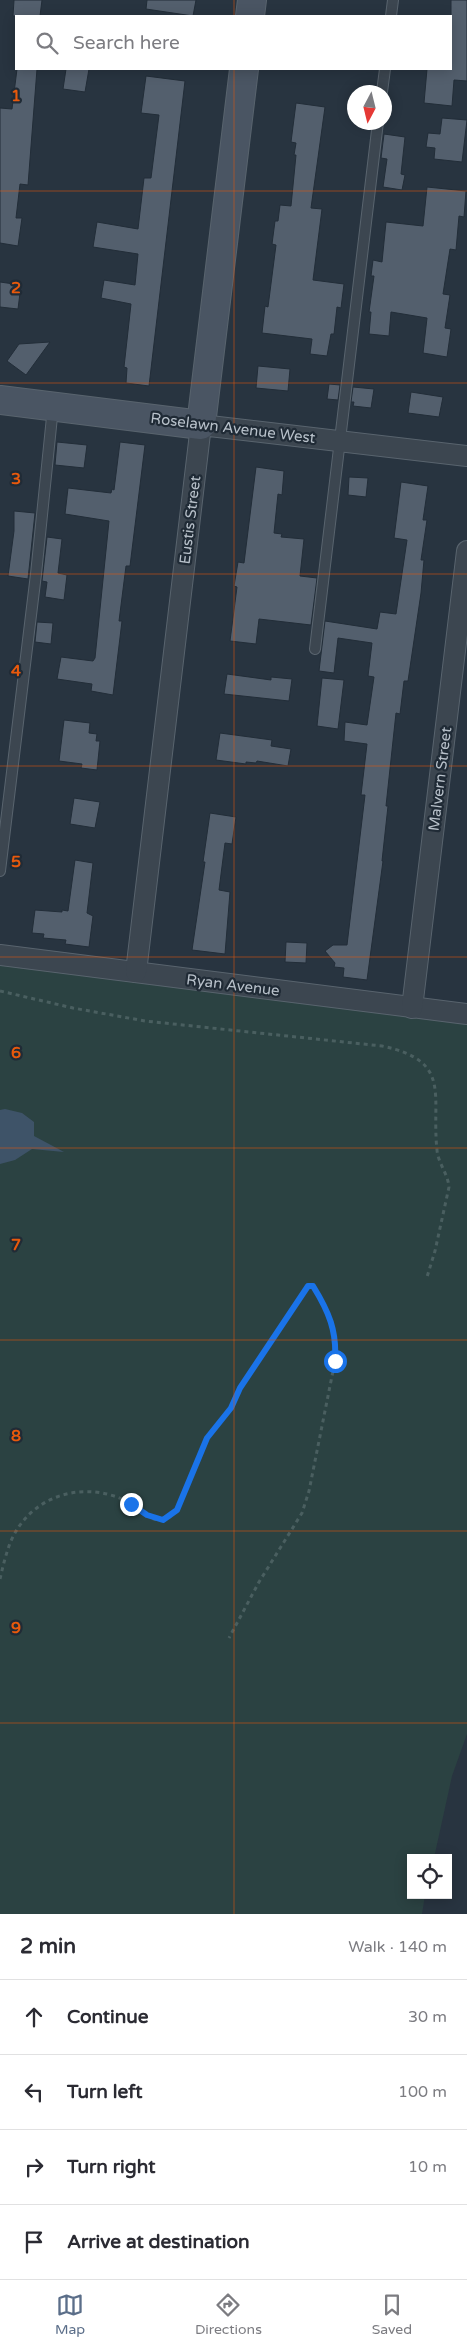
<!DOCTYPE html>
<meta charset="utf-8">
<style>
body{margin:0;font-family:"Varela Round",sans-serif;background:#f7f7f7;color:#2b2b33}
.controls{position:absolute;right:15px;bottom:15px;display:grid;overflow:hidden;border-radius:0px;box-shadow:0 2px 12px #0003}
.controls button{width:45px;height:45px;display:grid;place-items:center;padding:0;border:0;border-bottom:1px solid #e1e1e2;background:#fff;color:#2b2b33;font:25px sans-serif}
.compass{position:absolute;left:347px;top:85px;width:45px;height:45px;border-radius:50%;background:#fff;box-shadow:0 2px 12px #0003;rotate:187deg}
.stop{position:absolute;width:15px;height:15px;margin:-11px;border:4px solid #1a73e8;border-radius:50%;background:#fff}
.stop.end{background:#1a73e8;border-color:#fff;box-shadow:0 1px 5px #0008}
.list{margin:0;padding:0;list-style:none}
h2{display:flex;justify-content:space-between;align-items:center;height:65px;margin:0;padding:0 20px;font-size:21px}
h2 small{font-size:16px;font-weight:400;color:#7c7c81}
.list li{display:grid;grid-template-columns:32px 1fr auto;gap:15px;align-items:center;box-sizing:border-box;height:75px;padding:0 20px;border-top:1px solid #e1e1e2}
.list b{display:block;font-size:19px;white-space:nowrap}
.list em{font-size:16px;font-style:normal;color:#7c7c81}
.icon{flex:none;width:28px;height:28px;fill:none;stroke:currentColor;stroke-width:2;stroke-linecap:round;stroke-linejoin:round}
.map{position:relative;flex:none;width:467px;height:1914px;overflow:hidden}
.search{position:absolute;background:#fff;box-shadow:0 2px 12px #0003;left:15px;right:15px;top:15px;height:55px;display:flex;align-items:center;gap:12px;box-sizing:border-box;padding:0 18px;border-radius:0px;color:#7c7c81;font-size:19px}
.sheet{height:365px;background:#fff}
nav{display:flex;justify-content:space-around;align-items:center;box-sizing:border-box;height:70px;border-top:1px solid #e1e1e2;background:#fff;font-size:14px;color:#7c7c81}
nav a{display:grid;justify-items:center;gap:2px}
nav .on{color:#5b6e89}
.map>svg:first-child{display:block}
.green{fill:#2b4242}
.water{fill:#3e5368}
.building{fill:#535f6d;stroke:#222d38}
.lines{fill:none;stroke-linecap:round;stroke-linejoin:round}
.lane-casing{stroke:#59646e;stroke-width:12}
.street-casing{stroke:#59646e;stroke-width:22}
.secondary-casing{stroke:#59646e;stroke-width:30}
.path{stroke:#4a5f60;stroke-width:3;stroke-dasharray:4 4;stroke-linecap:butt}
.lane{stroke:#3c4650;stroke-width:10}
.street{stroke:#3c4650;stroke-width:20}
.secondary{stroke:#4a5563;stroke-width:28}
.route{stroke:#1a73e8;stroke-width:6}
.grid{fill:none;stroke:#e8590c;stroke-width:1;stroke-opacity:0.55}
.labels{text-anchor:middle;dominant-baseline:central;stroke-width:4.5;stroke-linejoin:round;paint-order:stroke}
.street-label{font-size:15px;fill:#b8c1ca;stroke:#202b36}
.grid-label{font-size:16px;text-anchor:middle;font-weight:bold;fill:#e8590c;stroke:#202b36;stroke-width:4.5;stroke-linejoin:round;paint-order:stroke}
</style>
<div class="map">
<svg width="467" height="1914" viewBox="0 0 467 1914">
<rect width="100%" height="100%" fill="#283440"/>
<polygon class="green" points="0,964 467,1024 467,1734 452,1776 434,1858 411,1858 411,1895 425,1895 422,1914 0,1914"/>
<polygon class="water" points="5,1109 22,1113 34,1122 34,1136 64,1152 32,1149 15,1160 0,1164 0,1110"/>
<g class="building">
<polygon points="14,0 42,0 40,16 13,16"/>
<polygon points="147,0 196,0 193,16 146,9"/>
<polygon points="451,0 467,0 467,81 454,80 452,106 424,103 427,69 451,69"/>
<polygon points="17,69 37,69 28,185 20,184 16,218 22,218 18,246 0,243 0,108 12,109"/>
<polygon points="66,69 89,69 85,92 63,89"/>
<polygon points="146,76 185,81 149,386 126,383 127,368 124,367 131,304 101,298 104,280 135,285 138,254 93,247 97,222 138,229 144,178 151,178 159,115 141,113"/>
<polygon points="296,103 325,107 311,208 322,209 313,280 344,284 341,308 337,307 334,334 331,334 327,356 310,354 312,339 262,333 265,306 268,307 276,245 272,244 275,221 278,221 280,205 291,206 296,155 294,155 296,143 291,142"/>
<polygon points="442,118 467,120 462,162 434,159 435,148 426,147 428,133 440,134"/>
<polygon points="384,134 405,137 401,174 405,175 402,190 383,187 387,159 381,158"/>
<polygon points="427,187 466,191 464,217 459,216 456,250 450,249 443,294 450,295 445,328 451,329 447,357 423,353 427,318 391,312 389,336 369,334 371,312 369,312 374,276 371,276 373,260 382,262 386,222 423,226"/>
<polygon points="0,282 21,285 18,309 0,307"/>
<polygon points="50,342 26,375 7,361 19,344"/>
<polygon points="258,366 290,369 288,391 256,388"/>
<polygon points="329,384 340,385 338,400 327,399"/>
<polygon points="353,387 374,389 371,408 353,406 354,402 351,402"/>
<polygon points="411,392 443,397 439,417 408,413"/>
<polygon points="57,442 87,445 84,468 55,465"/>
<polygon points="120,442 145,445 130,566 126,566 119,621 122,621 113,695 91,691 92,684 57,679 61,657 93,661 95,658 109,521 65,514 68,488 111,493 112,489 114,490"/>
<polygon points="256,467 284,471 282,495 278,494 274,533 282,534 281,537 304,539 300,576 317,578 311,625 259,619 256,644 230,641 237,587 234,586 238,562 244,563"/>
<polygon points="349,477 368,478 366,497 348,495"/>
<polygon points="401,482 428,486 423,520 427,520 421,560 424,560 421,593 408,681 404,681 400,714 396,713 386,806 388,806 382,861 383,861 367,980 343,977 344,968 334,967 335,963 325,951 333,945 347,945 365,795 361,795 367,744 344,741 345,722 367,725 374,677 368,676 372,643 338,638 334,673 319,671 325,621 377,629 380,612 396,614 407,540 394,538"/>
<polygon points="14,511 35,513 28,579 8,576 14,531"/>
<polygon points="47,537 62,539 58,573 67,575 64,600 45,597 47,582 42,581"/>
<polygon points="37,622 53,623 51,644 35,642"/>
<polygon points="227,674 271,680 271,677 292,679 289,701 224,694"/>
<polygon points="322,678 344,680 338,729 317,726"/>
<polygon points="64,720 90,723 89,733 97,734 96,741 100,741 97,770 81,768 82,764 59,761"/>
<polygon points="220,733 272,740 271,746 291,749 288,766 257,761 256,763 246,762 246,764 216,760"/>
<polygon points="74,798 100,802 95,828 70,824"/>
<polygon points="210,813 236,817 232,844 225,843 219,890 230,892 225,954 192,950 205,862 203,862"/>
<polygon points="75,860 93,863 87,913 93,916 89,947 65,944 66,940 43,938 44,934 32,933 35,910 62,912 62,910 68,911"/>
<polygon points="286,942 307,943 306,963 285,962"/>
</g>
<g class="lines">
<defs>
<g id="lane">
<polyline points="391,16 393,0"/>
<polyline points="382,92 385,69"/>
<polyline points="315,649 378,122"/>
<polyline points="0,871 36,574 53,407"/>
</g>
<g id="street">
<polyline points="0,955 467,1014"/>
<polyline points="136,972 201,425 467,456"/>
<polyline points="412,1008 467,551"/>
</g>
<g id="secondary">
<polyline points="250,16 252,0"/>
<polyline points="0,400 201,425 244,69"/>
</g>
</defs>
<use href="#lane" class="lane-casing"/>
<use href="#street" class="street-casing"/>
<use href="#secondary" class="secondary-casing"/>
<g class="path">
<path d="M0,991L73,1008L145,1021L382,1046C453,1061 431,1095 437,1150C438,1163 448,1174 449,1187L435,1251L427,1277"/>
<path d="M0,1579C3,1566 6,1553 11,1541C29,1499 75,1482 117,1497C132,1502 146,1521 162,1520C168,1520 173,1514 177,1510L207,1438L231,1408L240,1389L308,1286H313C328,1311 337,1332 335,1361L309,1491L302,1513L259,1582L229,1638"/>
</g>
<use href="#lane" class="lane"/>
<use href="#street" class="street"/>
<use href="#secondary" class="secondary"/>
</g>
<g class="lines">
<path class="route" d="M131,1504L147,1515L163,1520L177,1510L207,1438L231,1408L240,1388L308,1286H313C329,1312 337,1331 335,1361"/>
</g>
<path class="grid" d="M234,0V16M234,69V1914M0,191H467M0,383H467M0,574H467M0,766H467M0,957H467M0,1148H467M0,1340H467M0,1531H467M0,1723H467"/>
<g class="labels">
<g class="street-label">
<text transform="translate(233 428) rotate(7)">Roselawn Avenue West</text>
<text transform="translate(190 520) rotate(-83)">Eustis Street</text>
<text transform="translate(440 779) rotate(-83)">Malvern Street</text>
<text transform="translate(233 985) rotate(7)">Ryan Avenue</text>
</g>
</g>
<g class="grid-label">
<text x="16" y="101">1</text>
<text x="16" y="293">2</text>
<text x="16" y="484">3</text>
<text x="16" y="676">4</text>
<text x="16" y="867">5</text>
<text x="16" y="1058">6</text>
<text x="16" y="1250">7</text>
<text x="16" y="1441">8</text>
<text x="16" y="1633">9</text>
</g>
</svg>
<div class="controls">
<button><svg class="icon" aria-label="locate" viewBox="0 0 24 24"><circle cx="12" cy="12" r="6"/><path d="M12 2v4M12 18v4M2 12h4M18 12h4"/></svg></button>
</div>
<svg class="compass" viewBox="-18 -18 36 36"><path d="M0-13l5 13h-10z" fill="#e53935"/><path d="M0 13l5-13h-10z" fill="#7c7c81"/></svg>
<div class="stop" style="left:335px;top:1361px"></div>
<div class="stop end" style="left:131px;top:1504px"></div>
<div class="search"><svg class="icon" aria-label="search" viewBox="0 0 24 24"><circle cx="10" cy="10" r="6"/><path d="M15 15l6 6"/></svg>Search here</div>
</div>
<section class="sheet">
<h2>2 min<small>Walk · 140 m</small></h2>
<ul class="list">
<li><svg class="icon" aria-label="ahead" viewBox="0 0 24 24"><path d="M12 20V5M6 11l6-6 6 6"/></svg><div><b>Continue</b></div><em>30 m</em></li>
<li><svg class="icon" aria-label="left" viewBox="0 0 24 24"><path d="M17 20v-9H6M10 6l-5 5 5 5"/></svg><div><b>Turn left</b></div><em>100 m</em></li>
<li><svg class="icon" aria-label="right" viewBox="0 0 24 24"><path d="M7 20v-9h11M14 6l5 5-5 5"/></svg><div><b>Turn right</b></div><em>10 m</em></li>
<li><svg class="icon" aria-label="arrive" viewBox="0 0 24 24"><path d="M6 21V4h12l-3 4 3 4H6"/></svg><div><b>Arrive at destination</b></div></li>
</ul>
</section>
<nav>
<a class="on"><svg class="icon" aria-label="map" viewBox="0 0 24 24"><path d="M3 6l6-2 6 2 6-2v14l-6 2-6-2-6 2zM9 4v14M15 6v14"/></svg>Map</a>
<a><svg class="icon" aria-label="directions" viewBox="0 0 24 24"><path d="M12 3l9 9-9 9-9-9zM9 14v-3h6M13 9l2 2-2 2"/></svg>Directions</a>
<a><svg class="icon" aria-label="saved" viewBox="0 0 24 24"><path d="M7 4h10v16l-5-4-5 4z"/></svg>Saved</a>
</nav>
